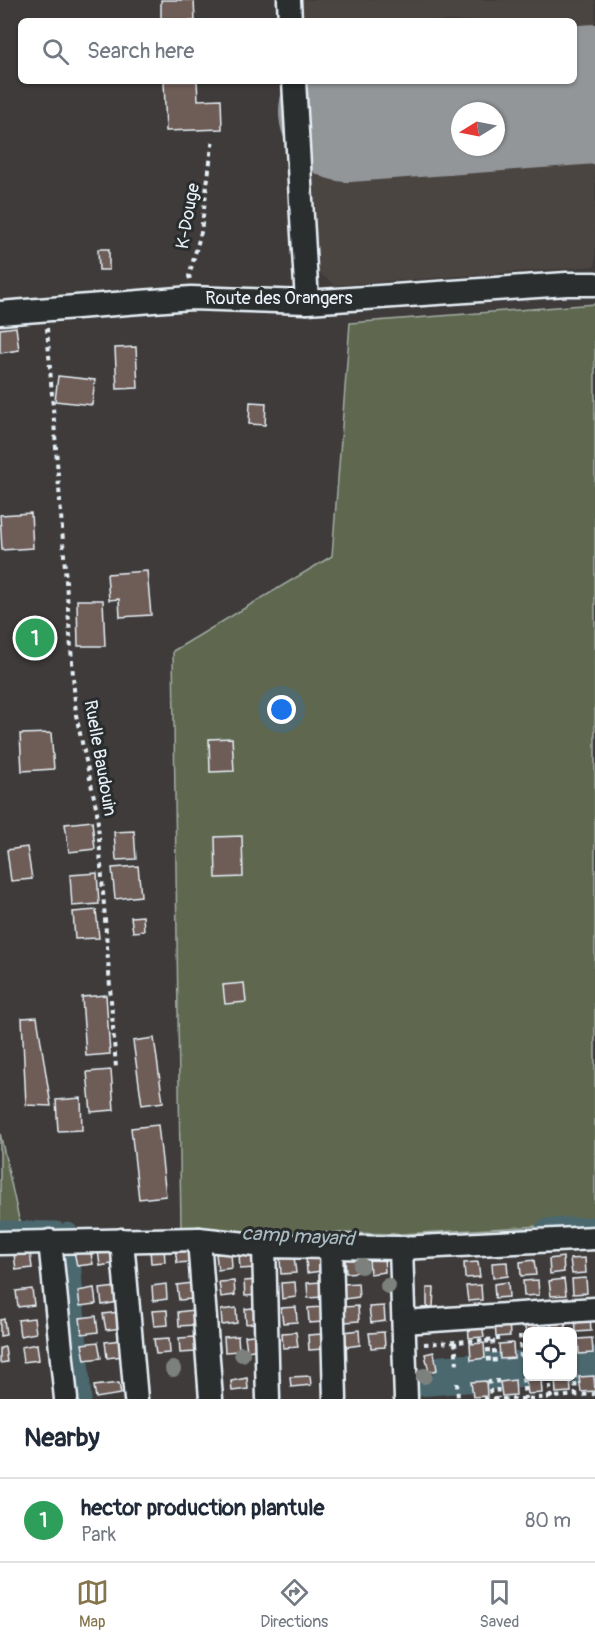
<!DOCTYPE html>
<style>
body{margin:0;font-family:Pangolin,sans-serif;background:#f2f2f3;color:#1f2937}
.controls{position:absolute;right:18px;bottom:18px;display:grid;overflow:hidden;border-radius:9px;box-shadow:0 2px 4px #0004}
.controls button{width:54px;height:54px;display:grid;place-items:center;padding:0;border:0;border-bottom:2px solid #e0e1e3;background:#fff;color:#1f2937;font:30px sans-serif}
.compass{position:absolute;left:451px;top:102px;width:54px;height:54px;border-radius:50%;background:#fff;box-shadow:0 2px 4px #0004;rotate:260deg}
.you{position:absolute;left:282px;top:710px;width:21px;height:21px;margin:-15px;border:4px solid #fff;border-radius:50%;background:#1a73e8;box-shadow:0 0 0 9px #1a73e833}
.badge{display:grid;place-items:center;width:39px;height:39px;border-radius:50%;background:#84754c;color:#fff;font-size:20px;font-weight:700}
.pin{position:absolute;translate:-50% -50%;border:3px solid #fff;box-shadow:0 2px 6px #0006}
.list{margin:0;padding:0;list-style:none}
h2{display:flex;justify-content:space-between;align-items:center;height:78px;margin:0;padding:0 24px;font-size:26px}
h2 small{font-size:20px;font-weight:400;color:#747a83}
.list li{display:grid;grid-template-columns:39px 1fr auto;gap:18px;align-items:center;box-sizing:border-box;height:84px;padding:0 24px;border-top:2px solid #e0e1e3}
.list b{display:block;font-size:22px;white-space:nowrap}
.list p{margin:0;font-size:20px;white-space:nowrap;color:#747a83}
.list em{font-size:20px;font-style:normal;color:#747a83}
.icon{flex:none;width:33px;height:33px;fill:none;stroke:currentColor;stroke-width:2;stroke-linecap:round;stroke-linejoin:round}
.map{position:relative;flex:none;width:595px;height:1399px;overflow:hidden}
.search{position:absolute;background:#fff;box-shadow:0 2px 4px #0004;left:18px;right:18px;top:18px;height:66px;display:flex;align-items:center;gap:15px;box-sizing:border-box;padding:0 21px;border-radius:9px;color:#747a83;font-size:22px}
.sheet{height:162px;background:#fff}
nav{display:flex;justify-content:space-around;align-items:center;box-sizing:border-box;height:84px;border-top:2px solid #e0e1e3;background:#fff;font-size:16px;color:#747a83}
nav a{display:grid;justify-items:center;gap:3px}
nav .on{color:#84754c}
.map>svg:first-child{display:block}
.built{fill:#4c4543;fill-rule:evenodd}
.green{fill:#5e6850;stroke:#a3aca4;stroke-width:1.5}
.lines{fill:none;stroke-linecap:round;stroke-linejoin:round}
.canal{stroke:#4b686e;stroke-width:21}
.runway{stroke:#939699;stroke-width:140}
.building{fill:#6e5c57;stroke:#e8f1f8;stroke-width:1.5}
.minor-casing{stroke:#e8f1f8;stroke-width:27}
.path{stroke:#e8f1f8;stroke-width:4;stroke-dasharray:4.5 4.5;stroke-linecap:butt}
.minor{stroke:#2a2d2e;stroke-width:22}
.tree{fill:#7d817e}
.labels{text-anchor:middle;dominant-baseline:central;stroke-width:6;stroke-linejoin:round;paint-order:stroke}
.street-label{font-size:18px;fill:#e8f1f8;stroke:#2a2d2e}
.water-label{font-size:20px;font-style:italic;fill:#a9bac1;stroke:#2a2d2e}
</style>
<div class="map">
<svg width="595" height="1399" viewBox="0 0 595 1399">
<rect width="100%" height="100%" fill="#3e3b3a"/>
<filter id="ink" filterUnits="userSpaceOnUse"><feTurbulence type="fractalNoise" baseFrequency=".0167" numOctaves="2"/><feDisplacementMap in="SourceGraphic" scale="12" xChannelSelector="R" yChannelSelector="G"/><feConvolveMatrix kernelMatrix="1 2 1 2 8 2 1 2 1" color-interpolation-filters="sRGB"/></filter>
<g filter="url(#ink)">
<path class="built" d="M303,0H595V266L335,285L319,273L308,81H574V21H304ZM460,111H496V147H460Z"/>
<g class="green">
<polygon points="595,304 595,1223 401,1234 181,1230 173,651 332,556 350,323"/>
<polygon points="0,1133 21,1228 0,1229"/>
</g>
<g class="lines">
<g class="canal">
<polyline points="546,1229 595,1227"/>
<polyline points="0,1231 56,1232"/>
<polyline points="68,1233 81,1399"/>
<polyline points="572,1358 595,1357"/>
<polyline points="441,1366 528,1361"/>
<polyline points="572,1374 595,1372"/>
<polyline points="418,1386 536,1376"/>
</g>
<polyline class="runway" points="349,112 595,94"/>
</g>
<g class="building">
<polygon points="161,0 194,0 195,21 161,21"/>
<polygon points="164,81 197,81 198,100 221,99 222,129 166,131"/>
<polygon points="98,249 109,249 109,270 99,270"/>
<polygon points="16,327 19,350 0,353 0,329"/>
<polygon points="136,347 138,388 117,389 115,348"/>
<polygon points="58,376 95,380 92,405 55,401"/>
<polygon points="250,402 266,403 265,425 249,424"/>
<polygon points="31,513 33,548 2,550 0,515"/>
<polygon points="147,571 151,615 120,617 119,599 109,600 107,574"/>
<polygon points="77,600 103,600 105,646 78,646"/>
<polygon points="51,733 54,769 22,771 20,734"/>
<polygon points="232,738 234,771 210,772 209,739"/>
<polygon points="92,821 95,849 69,852 65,824"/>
<polygon points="134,831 136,859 116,860 114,832"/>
<polygon points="242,836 243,877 216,878 215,837"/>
<polygon points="27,847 32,879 11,881 7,850"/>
<polygon points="138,866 141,896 115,899 112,868"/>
<polygon points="97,873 99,904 72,906 70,875"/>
<polygon points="96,910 99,938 75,939 73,912"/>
<polygon points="143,916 144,931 133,932 131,917"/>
<polygon points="244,983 246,1002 225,1004 223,985"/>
<polygon points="106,995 110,1054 86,1056 82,997"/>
<polygon points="37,1017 51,1106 26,1105 22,1018"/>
<polygon points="154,1038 163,1102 142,1105 133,1041"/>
<polygon points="111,1070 114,1110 91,1112 87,1072"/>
<polygon points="81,1098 82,1130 58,1131 56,1100"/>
<polygon points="158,1125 166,1196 139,1199 131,1128"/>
<polygon points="164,1247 165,1262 151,1263 150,1249"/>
<polygon points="190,1247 191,1262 177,1263 175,1248"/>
<polygon points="114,1248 116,1263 100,1266 98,1250"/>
<polygon points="90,1249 93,1264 77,1266 74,1251"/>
<polygon points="30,1252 32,1268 16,1270 14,1254"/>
<polygon points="231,1253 232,1268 218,1270 216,1254"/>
<polygon points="253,1253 255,1268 240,1269 239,1254"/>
<polygon points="294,1257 296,1273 281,1274 280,1259"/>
<polygon points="320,1257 321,1271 307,1273 306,1258"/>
<polygon points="359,1257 360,1272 346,1273 345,1258"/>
<polygon points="384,1257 385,1272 370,1274 369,1259"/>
<polygon points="563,1257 564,1272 550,1274 549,1259"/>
<polygon points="585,1258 586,1273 572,1274 570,1259"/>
<polygon points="534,1260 536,1275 521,1276 520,1262"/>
<polygon points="478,1262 480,1277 465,1278 464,1263"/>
<polygon points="507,1262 508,1276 493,1278 492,1263"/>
<polygon points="586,1278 587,1293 573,1294 572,1279"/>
<polygon points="564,1279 566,1295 551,1296 549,1281"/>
<polygon points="258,1280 260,1295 245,1296 244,1281"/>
<polygon points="538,1280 539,1295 524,1296 523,1281"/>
<polygon points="234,1281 235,1295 221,1297 219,1282"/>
<polygon points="295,1282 296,1297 282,1299 281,1283"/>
<polygon points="321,1282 323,1297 308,1298 307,1283"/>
<polygon points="508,1282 509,1297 495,1298 494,1284"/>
<polygon points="192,1283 193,1299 179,1300 177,1285"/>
<polygon points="358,1283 359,1297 344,1299 343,1284"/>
<polygon points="166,1284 167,1299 153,1301 152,1286"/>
<polygon points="481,1285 482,1300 468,1301 466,1286"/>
<polygon points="116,1287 118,1302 102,1305 100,1289"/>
<polygon points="94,1288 96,1304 80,1306 78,1291"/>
<polygon points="427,1288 434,1288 433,1307 427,1307"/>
<polygon points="32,1289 34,1305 18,1307 16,1291"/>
<polygon points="358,1306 359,1321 345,1322 344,1307"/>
<polygon points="384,1306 385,1321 371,1323 369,1307"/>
<polygon points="259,1307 260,1322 246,1324 245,1309"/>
<polygon points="296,1307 297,1322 283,1323 281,1308"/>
<polygon points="322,1307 323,1322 309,1323 308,1308"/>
<polygon points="236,1308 237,1323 222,1325 221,1310"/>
<polygon points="167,1310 168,1325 154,1326 152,1311"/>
<polygon points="193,1310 194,1325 179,1326 178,1312"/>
<polygon points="119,1312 122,1328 106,1330 103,1314"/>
<polygon points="96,1316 98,1332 82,1334 80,1318"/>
<polygon points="565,1316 566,1331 552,1332 550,1318"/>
<polygon points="590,1316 591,1331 576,1332 575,1317"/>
<polygon points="34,1318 36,1333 20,1336 18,1320"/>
<polygon points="539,1318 540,1332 528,1332 528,1334 526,1335 524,1319"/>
<polygon points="4,1319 6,1335 0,1336 0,1320"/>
<polygon points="509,1320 510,1336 496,1337 495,1322"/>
<polygon points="482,1322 484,1337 469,1338 468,1323"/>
<polygon points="359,1330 360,1345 346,1347 344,1332"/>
<polygon points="296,1332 298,1347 283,1348 282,1333"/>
<polygon points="384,1332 385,1347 371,1348 369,1333"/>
<polygon points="260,1334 261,1349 247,1351 245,1336"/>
<polygon points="322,1334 324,1349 309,1350 308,1335"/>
<polygon points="238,1336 239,1351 225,1352 224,1337"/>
<polygon points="194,1337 195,1352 180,1353 179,1338"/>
<polygon points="169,1338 170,1353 156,1354 154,1339"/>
<polygon points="592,1338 593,1353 579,1354 578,1339"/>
<polygon points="121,1340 123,1356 107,1358 105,1342"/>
<polygon points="98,1342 101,1358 85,1360 82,1344"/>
<polygon points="484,1343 485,1358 471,1360 470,1344"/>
<polygon points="513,1343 514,1358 500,1359 499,1344"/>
<polygon points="37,1344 39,1360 23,1362 21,1347"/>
<polygon points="5,1347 7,1362 0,1363 0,1348"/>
<polygon points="434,1352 437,1370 429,1372 425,1354"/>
<polygon points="310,1376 311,1385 291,1387 290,1377"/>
<polygon points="594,1376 595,1391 581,1392 579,1377"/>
<polygon points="570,1377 571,1392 556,1393 555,1378"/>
<polygon points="247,1378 248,1389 232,1391 231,1381"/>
<polygon points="541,1379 542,1393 528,1394 526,1380"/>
<polygon points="515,1380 516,1395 502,1396 500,1382"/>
<polygon points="486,1381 487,1396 473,1397 471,1382"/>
<polygon points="119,1383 121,1394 96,1398 94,1386"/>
</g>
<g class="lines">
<defs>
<g id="minor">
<polyline points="289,0 290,21"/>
<polyline points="294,81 307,302"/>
<polyline points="0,313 191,298 307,302 567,284 595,284"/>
<polyline points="199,1239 211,1399"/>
<polyline points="122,1240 136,1399"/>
<polyline points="50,1241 66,1399"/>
<polyline points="0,1243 199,1239 264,1246 401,1248 595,1238"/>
<polyline points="264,1246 268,1399"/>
<polyline points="331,1247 335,1399"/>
<polyline points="401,1248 406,1399"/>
<polyline points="404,1322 595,1309"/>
</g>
</defs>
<use href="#minor" class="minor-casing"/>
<g class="path">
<polyline points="190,279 189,276 201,232 213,138"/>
<polyline points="47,328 76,715 97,811 116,1068"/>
<polyline points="520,1335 521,1361"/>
<polyline points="487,1339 489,1362"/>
<polyline points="493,1340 495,1363"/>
<polyline points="455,1342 457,1365"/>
<polyline points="424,1344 500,1339"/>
<polyline points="575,1374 576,1399"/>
<polyline points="549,1376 551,1398"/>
<polyline points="523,1378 525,1399"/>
<polyline points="497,1379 498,1398"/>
<polyline points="489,1380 491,1398"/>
<polyline points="457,1383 458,1399"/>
<polyline points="484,1399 525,1399 595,1394"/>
</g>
<use href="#minor" class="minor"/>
</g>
<g class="tree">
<circle cx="361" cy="1266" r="8"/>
<circle cx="388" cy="1286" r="8"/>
<circle cx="242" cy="1354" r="8"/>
<circle cx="173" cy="1369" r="8"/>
<circle cx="424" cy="1376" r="8"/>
</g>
</g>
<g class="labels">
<g class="street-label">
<text transform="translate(188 216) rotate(-80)">K-Douge</text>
<text x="279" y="298">Route des Orangers</text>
<text transform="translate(100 758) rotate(80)">Ruelle Baudouin</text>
</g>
<g class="water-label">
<text transform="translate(298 1236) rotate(3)">camp mayard</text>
</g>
</g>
</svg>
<div class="controls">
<button><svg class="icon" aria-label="locate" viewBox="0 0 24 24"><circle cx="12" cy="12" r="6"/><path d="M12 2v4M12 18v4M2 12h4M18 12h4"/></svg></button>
</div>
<svg class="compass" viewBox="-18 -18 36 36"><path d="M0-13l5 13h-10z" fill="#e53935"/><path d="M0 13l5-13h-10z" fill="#747a83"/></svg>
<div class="you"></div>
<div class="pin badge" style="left:35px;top:638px;background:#2e9e5b">1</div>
<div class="search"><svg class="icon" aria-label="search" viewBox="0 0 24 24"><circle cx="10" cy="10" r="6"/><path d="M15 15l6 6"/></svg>Search here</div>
</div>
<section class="sheet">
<h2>Nearby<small></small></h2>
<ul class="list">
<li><span class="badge" style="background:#2e9e5b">1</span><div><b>hector production plantule</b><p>Park</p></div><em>80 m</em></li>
</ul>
</section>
<nav>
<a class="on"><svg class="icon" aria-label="map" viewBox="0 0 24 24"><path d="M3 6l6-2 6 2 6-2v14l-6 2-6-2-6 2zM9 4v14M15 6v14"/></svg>Map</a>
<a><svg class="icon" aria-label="directions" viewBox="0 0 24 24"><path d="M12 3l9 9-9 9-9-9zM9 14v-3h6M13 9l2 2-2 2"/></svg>Directions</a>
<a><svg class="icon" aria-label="saved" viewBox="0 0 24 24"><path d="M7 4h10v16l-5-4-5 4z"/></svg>Saved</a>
</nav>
